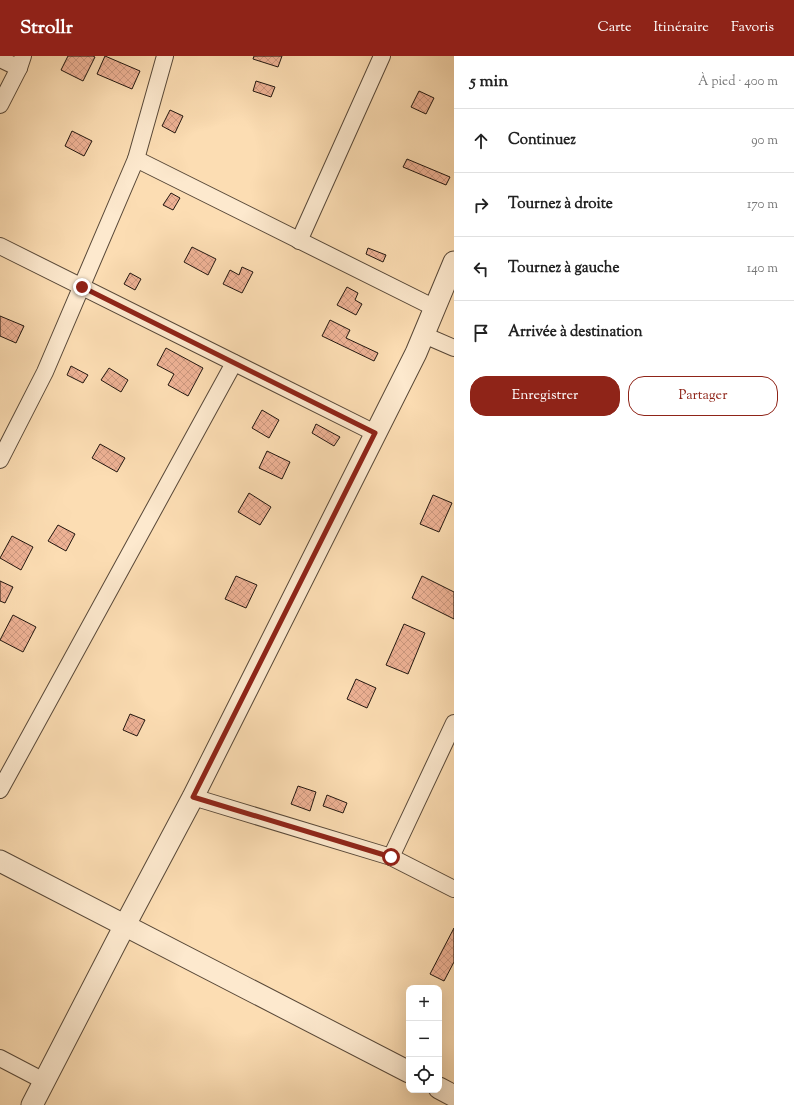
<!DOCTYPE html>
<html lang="fr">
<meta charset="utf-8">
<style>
body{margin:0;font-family:"Sorts Mill Goudy",serif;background:#f2f2f2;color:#222}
.controls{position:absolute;right:12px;bottom:12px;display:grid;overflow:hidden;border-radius:8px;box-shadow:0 4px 16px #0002}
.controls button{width:36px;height:36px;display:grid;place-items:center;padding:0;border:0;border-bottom:1px solid #e0e0e0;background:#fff;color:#222;font:20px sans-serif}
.stop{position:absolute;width:12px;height:12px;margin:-9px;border:3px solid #8f2418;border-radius:50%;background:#fff}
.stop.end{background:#8f2418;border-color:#fff;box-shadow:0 1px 4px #0008}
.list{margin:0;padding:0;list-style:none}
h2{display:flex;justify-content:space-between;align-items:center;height:52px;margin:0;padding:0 16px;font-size:17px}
h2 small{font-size:13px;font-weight:400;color:#767676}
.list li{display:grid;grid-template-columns:26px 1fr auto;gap:12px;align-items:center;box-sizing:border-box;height:64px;padding:0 16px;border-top:1px solid #e0e0e0}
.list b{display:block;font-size:15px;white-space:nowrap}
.list em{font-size:13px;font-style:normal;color:#767676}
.actions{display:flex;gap:8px;padding:12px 16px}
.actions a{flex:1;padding:9px 0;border:1px solid #8f2418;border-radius:16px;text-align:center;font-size:14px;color:#8f2418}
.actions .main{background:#8f2418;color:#fff}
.icon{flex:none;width:22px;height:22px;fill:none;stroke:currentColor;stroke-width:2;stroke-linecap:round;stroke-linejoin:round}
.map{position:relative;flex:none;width:454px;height:1049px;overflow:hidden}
header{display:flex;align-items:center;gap:24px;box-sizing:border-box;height:56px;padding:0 20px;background:#8f2418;color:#fff}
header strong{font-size:19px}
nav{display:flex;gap:22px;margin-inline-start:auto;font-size:14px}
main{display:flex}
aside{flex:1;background:#fff}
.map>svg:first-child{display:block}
.building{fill:url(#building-cross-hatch);stroke:#21160f}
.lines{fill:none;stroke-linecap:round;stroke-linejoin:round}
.minor-casing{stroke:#584838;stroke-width:18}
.tertiary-casing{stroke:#584838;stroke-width:23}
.minor{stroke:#fde9ce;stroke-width:16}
.tertiary{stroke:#fde9ce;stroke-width:21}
.route{stroke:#8f2418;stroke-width:5}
</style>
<header>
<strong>Strollr</strong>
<nav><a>Carte</a><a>Itinéraire</a><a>Favoris</a></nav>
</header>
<main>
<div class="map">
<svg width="454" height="1049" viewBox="0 0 454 1049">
<defs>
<pattern id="building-cross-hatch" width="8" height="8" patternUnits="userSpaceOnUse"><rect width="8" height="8" fill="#eeb295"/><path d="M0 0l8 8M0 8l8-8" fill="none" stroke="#cc987f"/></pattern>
</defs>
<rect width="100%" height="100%" fill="#fcddb3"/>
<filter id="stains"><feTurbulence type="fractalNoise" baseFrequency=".005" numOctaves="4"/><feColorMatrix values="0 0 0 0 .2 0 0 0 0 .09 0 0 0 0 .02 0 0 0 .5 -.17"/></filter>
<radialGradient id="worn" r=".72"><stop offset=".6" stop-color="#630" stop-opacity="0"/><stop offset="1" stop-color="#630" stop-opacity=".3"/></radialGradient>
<g class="building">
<polygon points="68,0 93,0 95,1 83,25 61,14"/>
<polygon points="105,0 140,15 132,33 97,18"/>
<polygon points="254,0 282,0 278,11 253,3"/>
<polygon points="256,25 275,31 271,41 253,35"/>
<polygon points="419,35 434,42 426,58 411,51"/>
<polygon points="170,54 183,60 175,77 162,70"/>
<polygon points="72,75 92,85 84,100 65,90"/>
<polygon points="407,103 450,121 446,129 403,111"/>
<polygon points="171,137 180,142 173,154 163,149"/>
<polygon points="192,191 216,203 208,219 184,206"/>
<polygon points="368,192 386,199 383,206 366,198"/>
<polygon points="242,211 253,216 242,237 223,228 230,214 239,219"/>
<polygon points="130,217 141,223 135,234 124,228"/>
<polygon points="347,231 358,237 355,244 362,248 356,259 337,249"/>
<polygon points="0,260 24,270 16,287 0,280"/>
<polygon points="330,264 350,274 346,282 378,297 374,305 322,280"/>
<polygon points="166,292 203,312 188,340 168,329 174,318 157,309"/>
<polygon points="71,310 88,319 83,327 67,319"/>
<polygon points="109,312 128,324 121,336 101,324"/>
<polygon points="262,354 279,364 269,382 252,372"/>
<polygon points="316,368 340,381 334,390 312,377"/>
<polygon points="100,388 125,402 117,416 92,402"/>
<polygon points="267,395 290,406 282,423 259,412"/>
<polygon points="249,437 271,451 260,469 238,456"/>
<polygon points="433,439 452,447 439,476 420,468"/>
<polygon points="58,469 75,478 66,495 48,485"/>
<polygon points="12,480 33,491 21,514 0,502"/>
<polygon points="236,520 257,529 246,552 225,543"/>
<polygon points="422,520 454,536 454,563 412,542"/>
<polygon points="0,525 13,531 5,547 0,545"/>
<polygon points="13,559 36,571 23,596 0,584"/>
<polygon points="404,568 425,577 408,618 386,609"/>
<polygon points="356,623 376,632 367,652 347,643"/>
<polygon points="130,658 145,664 137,680 123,674"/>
<polygon points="298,730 316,736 310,755 291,748"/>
<polygon points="327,739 347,747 343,757 323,750"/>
<polygon points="454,872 454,906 444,925 430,918"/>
</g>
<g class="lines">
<defs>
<g id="minor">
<polyline points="0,3 19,12"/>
<polyline points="0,49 19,12 23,0"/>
<polyline points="136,103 435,252"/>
<polyline points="299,185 382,0"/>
<polyline points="0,190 375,377"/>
<polyline points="424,279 454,292"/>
<polyline points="0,404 45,316 136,103 165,0"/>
<polyline points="0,734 234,307"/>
<polyline points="193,741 391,801 454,833"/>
<polyline points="391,801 454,667"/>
<polyline points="0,1002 44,1025"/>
</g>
<g id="tertiary">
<polyline points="0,805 409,1016"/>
<polyline points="439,1032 454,1040"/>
<polyline points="32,1049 125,869 193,741 416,297 454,206"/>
</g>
</defs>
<use href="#minor" class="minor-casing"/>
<use href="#tertiary" class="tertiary-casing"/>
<use href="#minor" class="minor"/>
<use href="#tertiary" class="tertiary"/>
</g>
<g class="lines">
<polyline class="route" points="82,231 375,377 193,741 391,801"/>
</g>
<rect width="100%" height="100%" filter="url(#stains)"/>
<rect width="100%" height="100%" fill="url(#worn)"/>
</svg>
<div class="controls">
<button>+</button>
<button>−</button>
<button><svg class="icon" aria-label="locate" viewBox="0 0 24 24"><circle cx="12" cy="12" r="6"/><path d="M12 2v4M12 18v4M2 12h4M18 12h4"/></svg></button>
</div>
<div class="stop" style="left:391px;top:801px"></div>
<div class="stop end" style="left:82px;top:231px"></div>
</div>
<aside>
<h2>5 min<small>À pied · 400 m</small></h2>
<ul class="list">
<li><svg class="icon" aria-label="ahead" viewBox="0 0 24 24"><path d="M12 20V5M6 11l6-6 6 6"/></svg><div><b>Continuez</b></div><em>90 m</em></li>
<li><svg class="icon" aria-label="right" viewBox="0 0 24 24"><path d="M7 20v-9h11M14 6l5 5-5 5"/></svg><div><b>Tournez à droite</b></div><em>170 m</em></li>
<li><svg class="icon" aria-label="left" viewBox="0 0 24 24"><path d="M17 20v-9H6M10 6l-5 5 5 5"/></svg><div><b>Tournez à gauche</b></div><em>140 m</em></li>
<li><svg class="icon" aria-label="arrive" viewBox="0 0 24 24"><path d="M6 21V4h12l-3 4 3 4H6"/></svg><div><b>Arrivée à destination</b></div></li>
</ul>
<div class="actions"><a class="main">Enregistrer</a><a>Partager</a></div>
</aside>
</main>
